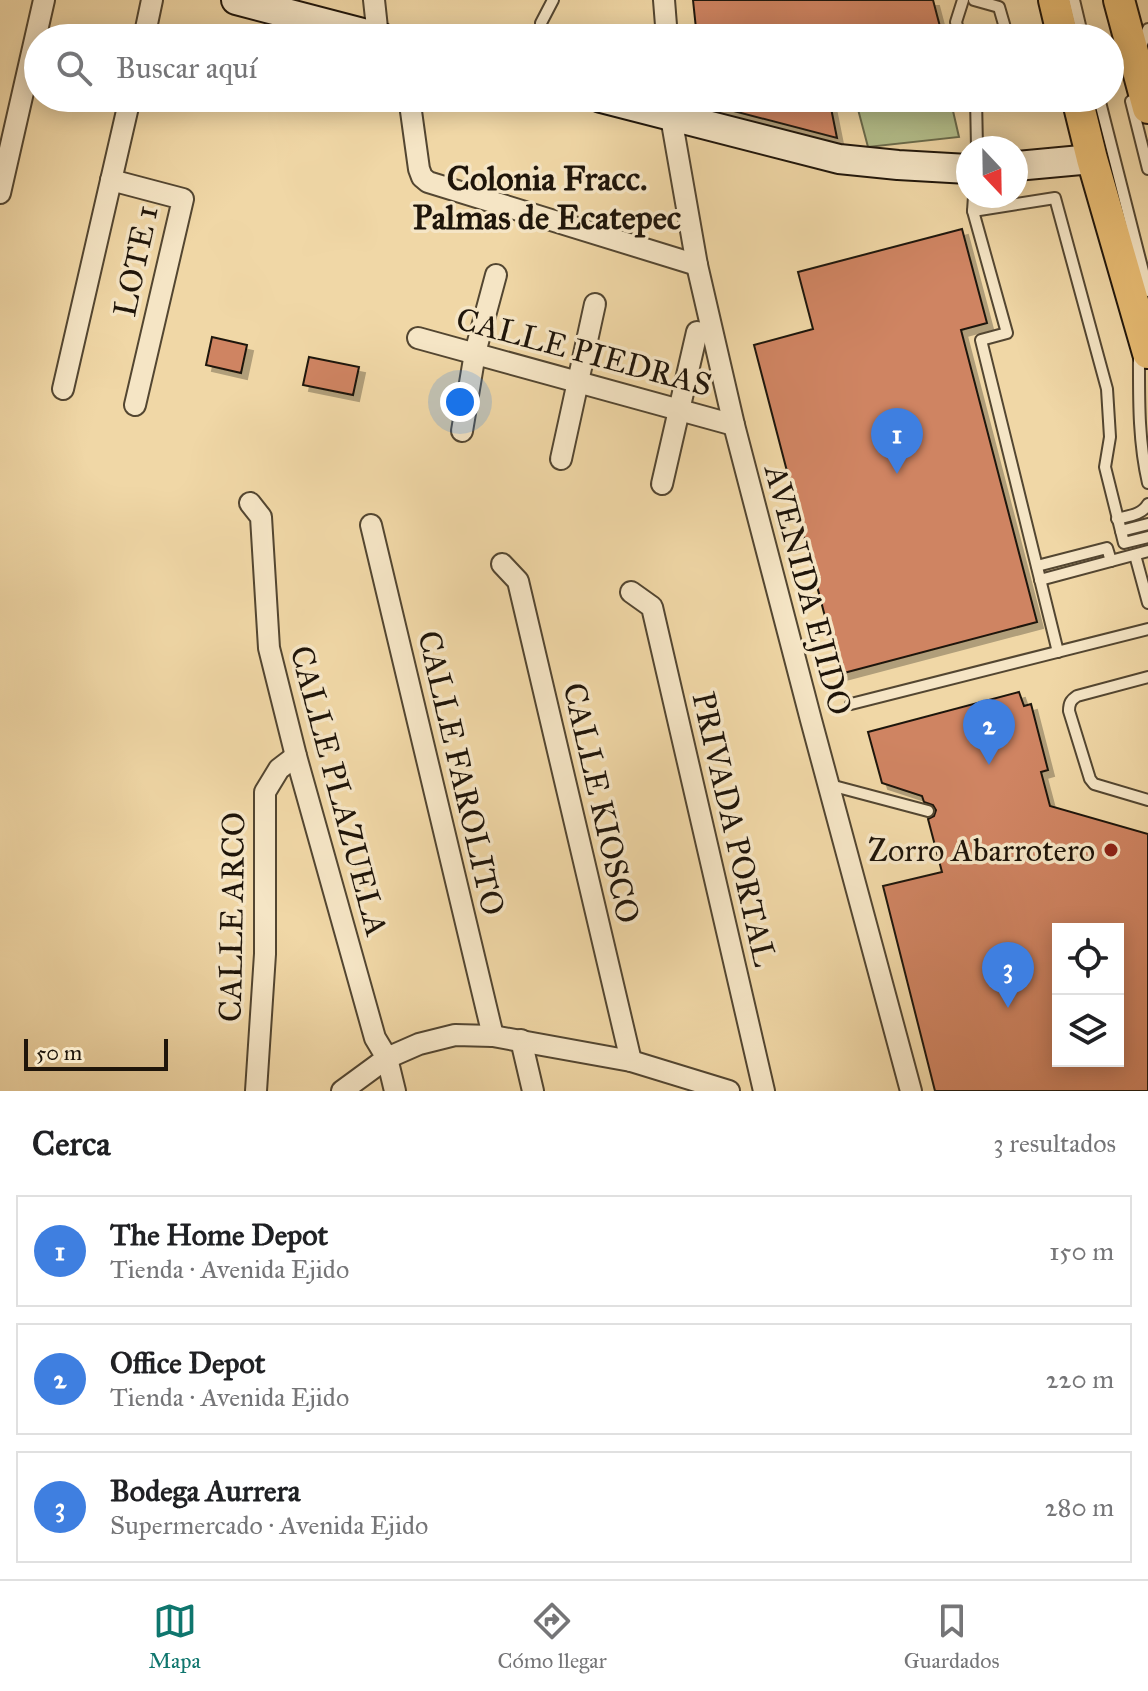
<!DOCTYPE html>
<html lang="es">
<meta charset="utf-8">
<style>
body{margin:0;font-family:"IM FELL Great Primer",serif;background:#f6f6f6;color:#202124}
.controls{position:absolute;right:24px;bottom:24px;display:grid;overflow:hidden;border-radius:0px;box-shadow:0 4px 20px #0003}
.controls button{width:72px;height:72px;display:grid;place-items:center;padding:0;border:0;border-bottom:2px solid #e0e0e0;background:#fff;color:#202124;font:40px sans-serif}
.compass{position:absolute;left:956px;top:136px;width:72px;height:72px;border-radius:50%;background:#fff;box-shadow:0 4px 20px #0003;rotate:158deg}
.scale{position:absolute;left:24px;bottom:20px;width:144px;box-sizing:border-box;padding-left:8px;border:4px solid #1f150a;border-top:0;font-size:22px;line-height:28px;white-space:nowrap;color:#1f150a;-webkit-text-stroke:6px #f5e5c5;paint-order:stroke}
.you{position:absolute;left:460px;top:402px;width:28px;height:28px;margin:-20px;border:6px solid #fff;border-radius:50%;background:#1a73e8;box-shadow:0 0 0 12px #1a73e833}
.badge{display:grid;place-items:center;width:52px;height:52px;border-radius:50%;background:#0f766e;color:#fff;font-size:26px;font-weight:700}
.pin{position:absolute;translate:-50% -66px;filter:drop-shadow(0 2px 4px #0008)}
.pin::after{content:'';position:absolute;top:42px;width:28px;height:24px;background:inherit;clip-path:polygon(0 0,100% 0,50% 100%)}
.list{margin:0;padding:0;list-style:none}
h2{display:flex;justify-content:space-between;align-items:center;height:104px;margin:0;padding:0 32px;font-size:34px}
h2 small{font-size:26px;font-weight:400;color:#757577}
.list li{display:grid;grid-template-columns:52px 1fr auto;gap:24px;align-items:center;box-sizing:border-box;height:112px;margin:0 16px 16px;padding:0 16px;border:2px solid #e0e0e0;border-radius:0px}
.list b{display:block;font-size:30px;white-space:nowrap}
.list p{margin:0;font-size:26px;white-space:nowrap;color:#757577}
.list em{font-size:26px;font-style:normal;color:#757577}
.icon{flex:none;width:44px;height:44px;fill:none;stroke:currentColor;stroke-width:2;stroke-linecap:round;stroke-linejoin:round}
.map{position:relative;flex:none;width:1148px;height:1091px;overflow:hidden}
.search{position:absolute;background:#fff;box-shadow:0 4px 20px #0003;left:24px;right:24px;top:24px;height:88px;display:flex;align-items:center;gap:20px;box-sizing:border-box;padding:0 28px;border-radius:44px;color:#757577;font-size:30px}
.sheet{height:488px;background:#fff}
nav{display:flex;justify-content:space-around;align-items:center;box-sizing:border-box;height:112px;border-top:2px solid #e0e0e0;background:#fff;font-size:22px;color:#757577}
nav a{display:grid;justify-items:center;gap:4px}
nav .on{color:#0f766e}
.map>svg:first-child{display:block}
.green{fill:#b3bf8c;stroke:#696a4b;stroke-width:2}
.building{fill:#cf8462;stroke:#1f150a;stroke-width:2;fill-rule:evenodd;filter:url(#shadow)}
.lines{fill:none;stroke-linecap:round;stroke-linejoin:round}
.lane-casing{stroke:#534631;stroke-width:14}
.street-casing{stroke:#534631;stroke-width:24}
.secondary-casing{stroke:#1f150a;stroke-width:32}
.primary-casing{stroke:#1f150a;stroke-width:34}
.lane{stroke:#f5e5c5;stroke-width:10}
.street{stroke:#f5e5c5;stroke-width:20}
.secondary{stroke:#f5e5c5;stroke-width:28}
.primary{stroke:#e8bc73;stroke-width:30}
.poi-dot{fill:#8f2418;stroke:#f5e5c5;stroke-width:3}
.labels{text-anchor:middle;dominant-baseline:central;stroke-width:7;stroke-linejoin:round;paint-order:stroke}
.street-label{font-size:32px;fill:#1f150a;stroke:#f5e5c5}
.poi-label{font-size:32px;fill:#1f150a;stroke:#f5e5c5;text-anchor:end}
.neighbourhood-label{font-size:34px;font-weight:bold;fill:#1f150a;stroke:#f5e5c5}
</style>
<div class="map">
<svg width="1148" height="1091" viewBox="0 0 1148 1091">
<defs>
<filter id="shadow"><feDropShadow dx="6" dy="6" stdDeviation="0" flood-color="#0004"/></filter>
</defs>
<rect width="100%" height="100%" fill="#f0d7a6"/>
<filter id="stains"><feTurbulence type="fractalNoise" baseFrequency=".0025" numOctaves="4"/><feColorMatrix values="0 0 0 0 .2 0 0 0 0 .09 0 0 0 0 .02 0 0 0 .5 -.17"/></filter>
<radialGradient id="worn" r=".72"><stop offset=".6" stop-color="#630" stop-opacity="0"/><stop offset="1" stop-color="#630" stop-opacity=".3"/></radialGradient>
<polygon class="green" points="855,98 950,98 959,137 868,147"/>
<g class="building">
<polygon points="693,0 933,0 943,38 697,38"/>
<polygon points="704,98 829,98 837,138 703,103"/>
<polygon points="962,229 987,323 961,330 1037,622 840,674 754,345 813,329 798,272"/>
<polygon points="212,337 247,345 241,373 206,365"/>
<polygon points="309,357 359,367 353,395 303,385"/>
<path d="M1019,692L1024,706L1031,704L1048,770L1041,772L1050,806L1148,834V1091H935L883,886L942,872L928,819L934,816L936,810L933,805L924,802L922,796L882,783L868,732ZM1058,929H1118V1061H1058Z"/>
</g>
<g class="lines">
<defs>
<g id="lane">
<polyline points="974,0 999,7 1008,38"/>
<polyline points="1074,0 1083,38"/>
<polyline points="541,23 553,0"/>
<polyline points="960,38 956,22 963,0"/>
<polyline points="1140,49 1148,29"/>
<polyline points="976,98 977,148"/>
<polyline points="1099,98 1148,291"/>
<polyline points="1131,101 1148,169"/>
<polyline points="977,103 1025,98"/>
<polyline points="974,196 973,211 1007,333 981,340 1058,652"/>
<polyline points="973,211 1055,198 1107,389 1110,437 1105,467 1124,543 1148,537"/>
<path d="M1139,352C1139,396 1138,440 1148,483"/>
<path d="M1117,519C1128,516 1142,515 1148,504"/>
<polyline points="1121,531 1148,524"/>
<polyline points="1135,555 1148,603"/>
<polyline points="1037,566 1107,548 1111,561"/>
<polyline points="1040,580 1148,551"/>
<path d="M1148,677L1077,696C1071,700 1069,703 1069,711L1090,779L1094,784L1148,800"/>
<polyline points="851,704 1148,629"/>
<polyline points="830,785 928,811"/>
</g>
<g id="street">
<polyline points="374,0 378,37"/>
<polyline points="664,0 667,38"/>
<polyline points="144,38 152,0"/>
<polyline points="670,98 671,117 697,265 734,425 811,720 911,1091"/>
<polyline points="410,104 419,169 422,177 428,182 697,265"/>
<polyline points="111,180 183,199 135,405"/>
<polyline points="0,193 44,0"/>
<polyline points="418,338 734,425"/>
<polyline points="63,389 130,98"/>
<polyline points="462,431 475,353 496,275"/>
<polyline points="561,459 595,304"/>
<polyline points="662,484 697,332"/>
<polyline points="250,503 261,517 269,648 296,756 375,1038 387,1058 395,1091"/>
<polyline points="371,525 493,1036"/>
<polyline points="502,564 518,581 631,1061"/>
<polyline points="631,592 652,607 764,1091"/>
<polyline points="521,1040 533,1091"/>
<polyline points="256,1091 265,954 265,792 279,769 296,756"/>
<polyline points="342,1091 387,1058 419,1044 455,1035 493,1036 631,1061 729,1091"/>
</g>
<g id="secondary">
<polyline points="236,0 382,38"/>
<polyline points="601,98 839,159 898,165 968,169"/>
<polyline points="1016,166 1092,159"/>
</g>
<g id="primary">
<polyline points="1054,0 1063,38"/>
<polyline points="1119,0 1148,108"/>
<polyline points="1077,98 1092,159 1148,353"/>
</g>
</defs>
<use href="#lane" class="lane-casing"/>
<use href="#street" class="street-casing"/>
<use href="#secondary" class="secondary-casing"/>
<use href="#primary" class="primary-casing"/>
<use href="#lane" class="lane"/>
<use href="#street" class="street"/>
<use href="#secondary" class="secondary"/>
<use href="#primary" class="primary"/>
</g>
<circle class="poi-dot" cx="1111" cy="850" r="8"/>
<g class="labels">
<g class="street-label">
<text transform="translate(136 261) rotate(-78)">LOTE 1</text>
<text transform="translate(584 352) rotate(15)">CALLE PIEDRAS</text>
<text transform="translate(808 590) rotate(75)">AVENIDA EJIDO</text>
<text transform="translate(461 773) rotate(77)">CALLE FAROLITO</text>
<text transform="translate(339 791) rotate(75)">CALLE PLAZUELA</text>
<text transform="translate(601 803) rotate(77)">CALLE KIOSCO</text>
<text transform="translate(734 829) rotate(77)">PRIVADA PORTAL</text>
<text transform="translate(232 917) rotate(-89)">CALLE ARCO</text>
</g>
<g class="poi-label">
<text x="1095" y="850">Zorro Abarrotero</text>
</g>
<g class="neighbourhood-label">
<text x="547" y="178">Colonia Fracc.<tspan x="547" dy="39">Palmas de Ecatepec</tspan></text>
</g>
</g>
<rect width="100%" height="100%" filter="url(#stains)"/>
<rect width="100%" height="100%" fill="url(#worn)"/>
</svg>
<div class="controls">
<button><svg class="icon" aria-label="locate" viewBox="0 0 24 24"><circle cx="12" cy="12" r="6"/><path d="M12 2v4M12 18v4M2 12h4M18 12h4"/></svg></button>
<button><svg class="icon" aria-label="layers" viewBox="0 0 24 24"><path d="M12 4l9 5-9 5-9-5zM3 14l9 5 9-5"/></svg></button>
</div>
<svg class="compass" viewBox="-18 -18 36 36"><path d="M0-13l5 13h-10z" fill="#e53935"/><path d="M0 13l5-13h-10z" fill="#757577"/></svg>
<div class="scale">50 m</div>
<div class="you"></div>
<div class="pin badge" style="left:897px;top:474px;background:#3f7fe0">1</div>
<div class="pin badge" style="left:989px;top:765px;background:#3f7fe0">2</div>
<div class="pin badge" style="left:1008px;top:1008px;background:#3f7fe0">3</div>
<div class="search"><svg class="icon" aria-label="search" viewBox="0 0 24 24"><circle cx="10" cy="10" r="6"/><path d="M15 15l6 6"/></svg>Buscar aquí</div>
</div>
<section class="sheet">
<h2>Cerca<small>3 resultados</small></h2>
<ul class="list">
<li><span class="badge" style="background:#3f7fe0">1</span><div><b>The Home Depot</b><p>Tienda · Avenida Ejido</p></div><em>150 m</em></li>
<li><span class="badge" style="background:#3f7fe0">2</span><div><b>Office Depot</b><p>Tienda · Avenida Ejido</p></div><em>220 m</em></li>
<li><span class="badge" style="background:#3f7fe0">3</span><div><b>Bodega Aurrera</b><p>Supermercado · Avenida Ejido</p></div><em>280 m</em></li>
</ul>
</section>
<nav>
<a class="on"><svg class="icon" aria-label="map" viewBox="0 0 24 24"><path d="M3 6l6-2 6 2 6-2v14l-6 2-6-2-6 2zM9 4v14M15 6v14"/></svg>Mapa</a>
<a><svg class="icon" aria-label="directions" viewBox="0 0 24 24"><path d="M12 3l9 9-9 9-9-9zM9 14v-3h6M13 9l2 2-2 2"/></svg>Cómo llegar</a>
<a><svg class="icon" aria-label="saved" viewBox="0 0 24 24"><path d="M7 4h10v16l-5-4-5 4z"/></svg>Guardados</a>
</nav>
